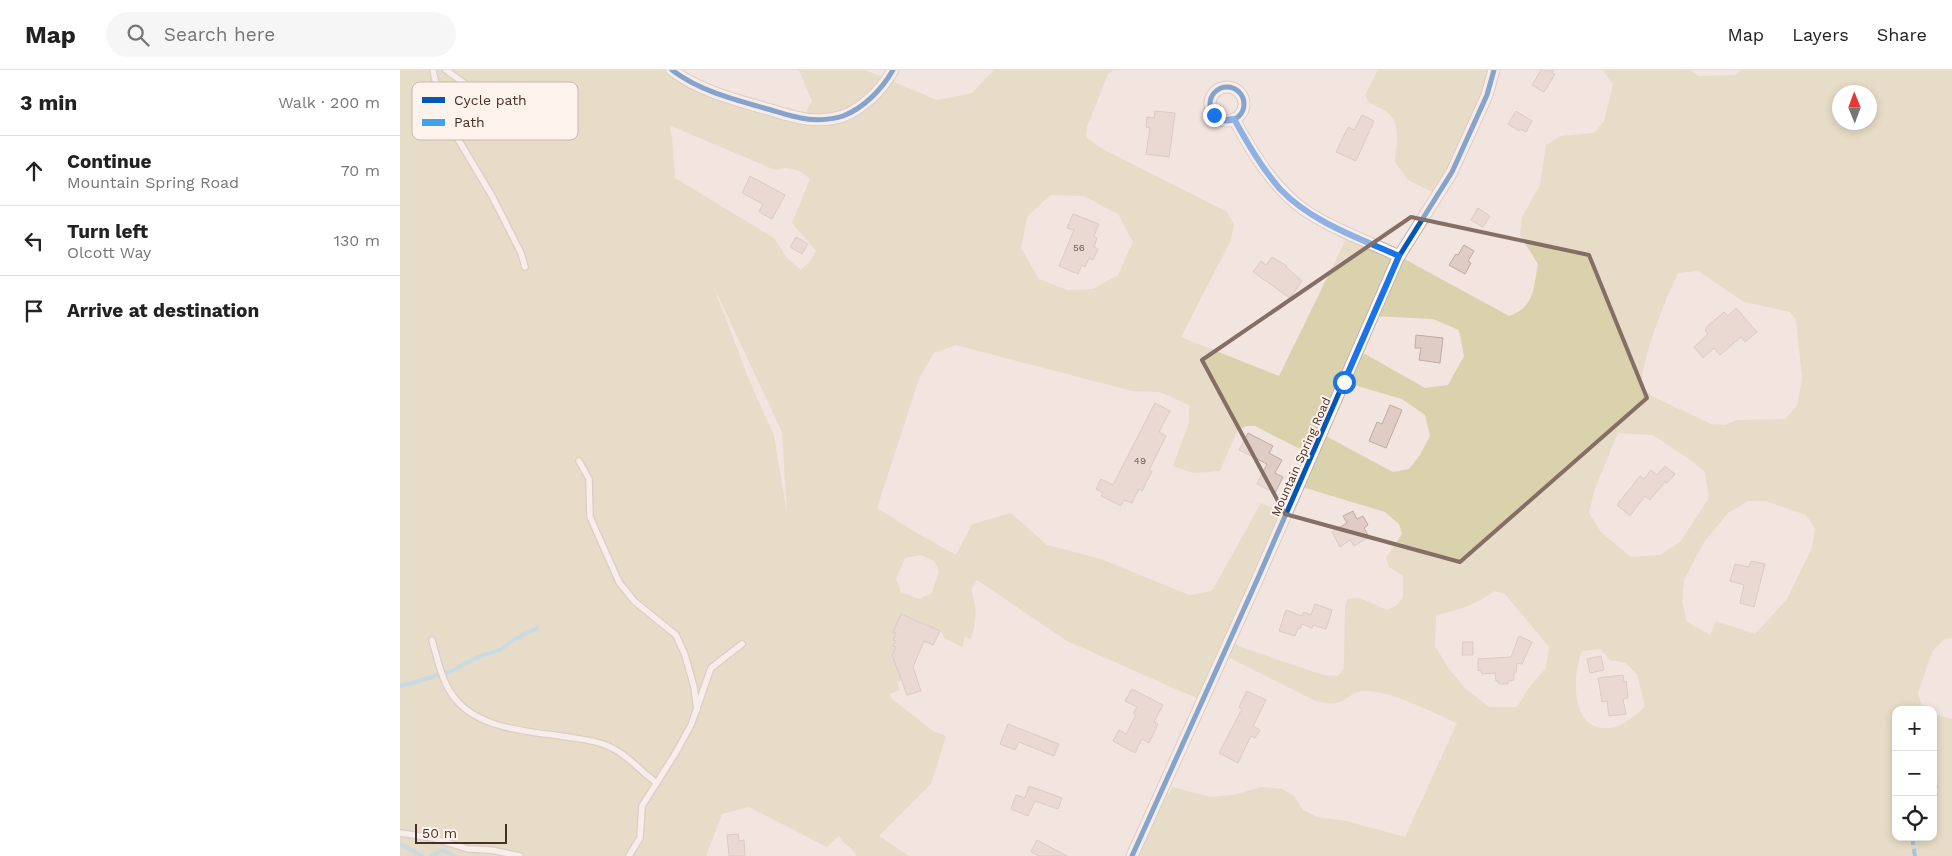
<!DOCTYPE html>
<meta charset="utf-8">
<style>
body{margin:0;font-family:"Work Sans",sans-serif;background:#f6f6f6;color:#222}
.controls{position:absolute;right:15px;bottom:15px;display:grid;overflow:hidden;border-radius:10px;box-shadow:0 2px 8px #0003}
.controls button{width:45px;height:45px;display:grid;place-items:center;padding:0;border:0;border-bottom:1px solid #e0e0e0;background:#fff;color:#222;font:25px sans-serif}
.compass{position:absolute;left:1432px;top:15px;width:45px;height:45px;border-radius:50%;background:#fff;box-shadow:0 2px 8px #0003;rotate:359deg}
.scale{position:absolute;left:15px;bottom:12px;width:92px;box-sizing:border-box;padding-left:5px;border:2px solid #473024;border-top:0;font-size:14px;line-height:18px;white-space:nowrap;color:#473024;-webkit-text-stroke:4px #fef2ec;paint-order:stroke}
.stop{position:absolute;width:15px;height:15px;margin:-11px;border:4px solid #1a73e8;border-radius:50%;background:#fff}
.stop.end{background:#1a73e8;border-color:#fff;box-shadow:0 1px 5px #0008}
.list{margin:0;padding:0;list-style:none}
h2{display:flex;justify-content:space-between;align-items:center;height:65px;margin:0;padding:0 20px;font-size:21px}
h2 small{font-size:16px;font-weight:400;color:#767676}
.list li{display:grid;grid-template-columns:32px 1fr auto;gap:15px;align-items:center;box-sizing:border-box;height:70px;padding:0 20px;border-top:1px solid #e0e0e0}
.list b{display:block;font-size:19px;white-space:nowrap}
.list p{margin:0;font-size:16px;white-space:nowrap;color:#767676}
.list em{font-size:16px;font-style:normal;color:#767676}
.icon{flex:none;width:28px;height:28px;fill:none;stroke:currentColor;stroke-width:2;stroke-linecap:round;stroke-linejoin:round}
.map{position:relative;flex:none;width:1552px;height:786px;overflow:hidden}
header{display:flex;align-items:center;gap:30px;box-sizing:border-box;height:70px;padding:0 25px;background:#fff;border-bottom:1px solid #e0e0e0}
header strong{font-size:24px}
nav{display:flex;gap:28px;margin-inline-start:auto;font-size:18px}
.search{width:350px;height:45px;background:#f6f6f6;display:flex;align-items:center;gap:12px;box-sizing:border-box;padding:0 18px;border-radius:28px;color:#767676;font-size:19px}
main{display:flex}
aside{flex:1;background:#fff}
.map>svg:first-child{display:block}
.green{fill:#d9d2ac;fill-rule:evenodd}
.lines{fill:none;stroke-linecap:round;stroke-linejoin:round}
.stream{stroke:#95d0e8;stroke-width:4}
.building{fill:#dfcdc5;stroke:#beaca5}
.service-casing{stroke:#c2b1a9;stroke-width:8}
.minor-casing{stroke:#c2b1a9;stroke-width:13}
.service{stroke:#fdfbfa;stroke-width:5.5}
.minor{stroke:#fdfbfa;stroke-width:11}
.quiet{stroke:#3fa3eb;stroke-width:4;stroke-dasharray:8 4;stroke-linecap:butt}
.cycleway-casing{stroke:#fef2ec;stroke-width:8}
.cycleway{stroke:#0057b8;stroke-width:5}
.route{stroke:#1a73e8;stroke-width:6}
.marked{fill:none;stroke:#836f65;stroke-width:4;stroke-linejoin:round}
.labels{text-anchor:middle;dominant-baseline:central;stroke-width:4;stroke-linejoin:round;paint-order:stroke}
.number-label{font-size:10px;fill:#705a4f}
.street-label{font-size:12px;fill:#473024;stroke:#fef2ec}
.key{fill:#fef2ec;stroke:#c7b8b0;stroke-width:1}
.key-label{font-size:14px;fill:#473024}
</style>
<header>
<strong>Map</strong>
<div class="search"><svg class="icon" aria-label="search" viewBox="0 0 24 24"><circle cx="10" cy="10" r="6"/><path d="M15 15l6 6"/></svg>Search here</div>
<nav><a>Map</a><a>Layers</a><a>Share</a></nav>
</header>
<main>
<aside>
<h2>3 min<small>Walk · 200 m</small></h2>
<ul class="list">
<li><svg class="icon" aria-label="ahead" viewBox="0 0 24 24"><path d="M12 20V5M6 11l6-6 6 6"/></svg><div><b>Continue</b><p>Mountain Spring Road</p></div><em>70 m</em></li>
<li><svg class="icon" aria-label="left" viewBox="0 0 24 24"><path d="M17 20v-9H6M10 6l-5 5 5 5"/></svg><div><b>Turn left</b><p>Olcott Way</p></div><em>130 m</em></li>
<li><svg class="icon" aria-label="arrive" viewBox="0 0 24 24"><path d="M6 21V4h12l-3 4 3 4H6"/></svg><div><b>Arrive at destination</b></div></li>
</ul>
</aside>
<div class="map">
<svg width="1552" height="786" viewBox="0 0 1552 786">
<rect width="100%" height="100%" fill="#f2e4de"/>
<g class="green">
<path d="M0,0H277V4L402,49L412,31L399,0H465L537,30L572,23L594,0H713L708,4L687,57L686,67L699,77L827,142L834,155L831,170L781,267L879,306L949,163L999,186L1109,246C1135,237 1133,219 1138,194L1120,165L1122,147L1140,115L1146,75L1161,66L1194,63L1204,51L1213,15L1203,0H1291L1298,6L1336,5L1341,0H1552V568L1544,569L1532,582L1518,623L1521,633L1527,640H1496V767H1533V644L1552,649V786H732L761,721L769,724L772,717L811,727L834,725L861,717L882,719L894,726L903,740L917,747L946,751L1005,767L1057,653C1031,642 992,621 966,621C955,620 951,626 942,631C933,635 924,633 916,631L824,585L803,631L667,571L577,510L571,520C578,540 576,550 571,569L565,567L562,577L544,568L543,564L540,561L502,544L493,562L496,563L493,570L496,571L494,576L496,577L492,585L502,610L497,612L500,620L490,624L492,629L533,661L546,666L531,714L479,766L509,786H457C453,778 444,775 439,766L427,777L349,737L322,744L306,786H0ZM1440,22H1470V52H1440ZM269,55L375,100C390,96 399,99 410,109L392,153L416,181L410,191L401,200L387,188L374,168L275,108L272,67ZM650,125L683,126L718,144L733,172L718,205L693,219L667,220L639,209L621,178L627,147ZM1298,201L1344,232L1390,242L1396,250L1402,309L1397,336L1385,349L1337,350L1325,355L1311,354L1252,326L1241,317C1243,285 1264,232 1278,203ZM313,215L382,362L387,444L374,366L347,305ZM973,246L1033,249L1059,260L1064,286L1048,315L1025,318L958,280ZM556,275L732,321L760,322L789,335V353L773,396L793,403L820,401L837,361L846,356H855L912,385L899,416L985,442L999,454L1002,464L986,488L989,497L1003,506V528L996,536L987,540L960,528L947,529L945,538L944,598L938,606L923,605L838,576L834,572L886,444L861,433L812,521L789,525L701,489L647,475L611,443L572,454L556,485L515,462L477,438L520,306L534,283ZM944,312L1002,329L1025,345L1030,366L1020,385L1009,399L993,402L922,364ZM1218,363L1253,365L1292,391L1305,402L1309,428L1280,472L1260,485L1231,487L1201,462L1189,443L1194,421ZM1348,431H1366L1406,445L1415,458L1412,478L1387,529L1355,564L1316,551L1310,565L1287,552L1282,531L1284,510L1304,472L1328,443ZM521,485L534,491L539,501L532,523L519,529L501,522L496,509L505,488ZM1095,521L1105,524L1149,577L1146,598L1128,619L1117,637H1089L1065,618L1049,599L1035,576L1036,545C1058,541 1076,534 1095,521ZM1201,579L1210,590L1226,593L1237,604L1245,636C1236,645 1223,657 1209,658C1170,662 1172,605 1182,581Z"/>
<path d="M978,0H1094L1038,125L1008,110L995,92C996,77 1001,57 990,45C981,35 971,39 965,25Z"/>
</g>
<g class="lines">
<g class="stream">
<polyline points="1,616 52,601 78,587 100,580 115,569 137,558"/>
<polyline points="0,774 22,786"/>
<polyline points="32,786 42,780 54,786"/>
</g>
</g>
<g class="building">
<polygon points="1141,0 1154,0 1152,3 1155,4 1144,22 1132,15"/>
<polygon points="755,41 775,43 769,87 746,84 750,58 746,57 747,47 754,48"/>
<polygon points="1116,41 1132,51 1126,62 1120,59 1119,61 1108,54"/>
<polygon points="962,45 974,51 956,91 936,82 948,57 954,60"/>
<polygon points="350,106 385,125 372,149 359,142 363,134 342,123"/>
<polygon points="1078,138 1090,146 1083,157 1071,150"/>
<polygon points="673,144 699,154 694,166 697,168 694,177 698,179 693,190 689,188 685,197 682,195 678,204 659,196 674,160 667,158"/>
<polygon points="396,167 408,174 402,184 390,177"/>
<polygon points="1064,175 1074,181 1068,191 1071,193 1065,204 1049,195 1056,184 1058,185"/>
<polygon points="872,187 887,196 886,197 902,211 890,228 853,202 861,191 866,195"/>
<polygon points="1336,238 1357,262 1345,272 1341,267 1320,285 1314,278 1303,288 1294,277 1308,264 1305,260 1309,255 1324,242 1328,246"/>
<polygon points="1016,265 1043,268 1040,293 1019,290 1021,278 1015,278"/>
<polygon points="755,333 770,341 759,362 766,366 749,400 752,401 742,421 739,419 732,433 724,430 721,436 701,426 703,423 696,419 701,409 713,415"/>
<polygon points="990,335 1002,340 986,378 969,371 977,352 982,354"/>
<polygon points="848,363 873,376 869,383 882,390 875,403 883,407 875,423 857,414 867,394 839,380"/>
<polygon points="1265,396 1275,404 1267,413 1265,412 1250,430 1245,426 1230,446 1217,435 1240,406 1244,409 1251,400 1257,405"/>
<polygon points="953,441 957,449 963,446 968,455 964,458 969,467 954,476 950,470 940,477 932,462 947,453 943,446"/>
<polygon points="1351,491 1365,494 1354,537 1340,533 1344,515 1330,511 1335,494 1349,497"/>
<polygon points="915,534 932,540 926,559 913,555 912,558 902,554 900,559 898,558 895,566 879,561 886,540 902,546 903,542 911,545"/>
<polygon points="501,544 540,561 533,575 524,571 513,597 521,621 507,625 492,585 496,577 493,576 496,571 493,570 496,563 493,562"/>
<polygon points="1119,566 1132,572 1122,594 1117,593 1116,602 1114,603 1114,610 1108,611 1108,614 1099,614 1098,611 1096,611 1095,603 1082,604 1081,600 1078,601 1078,589 1111,587"/>
<polygon points="1063,572 1073,572 1073,585 1062,585"/>
<polygon points="1201,586 1204,600 1190,603 1187,589"/>
<polygon points="1223,605 1224,612 1226,611 1228,628 1223,629 1226,644 1209,646 1207,631 1202,632 1198,608"/>
<polygon points="732,619 763,635 754,652 758,654 749,673 742,669 735,683 713,671 719,660 726,664 736,645 733,643 737,637 725,631"/>
<polygon points="847,621 866,630 853,656 860,660 855,668 851,666 838,693 819,683 842,639 839,637"/>
<polygon points="608,654 659,674 654,686 619,672 615,680 600,674"/>
<polygon points="629,716 662,728 658,739 635,731 628,746 611,739 616,725 625,728"/>
<polygon points="338,764 339,771 344,770 345,786 329,786 327,765"/>
<polygon points="637,770 667,786 639,786 631,782"/>
</g>
<g class="lines">
<defs>
<g id="service">
<polyline points="33,0 39,30 52,59 92,126 121,183 125,197"/>
<polyline points="46,0 86,29"/>
<polyline points="179,391 189,409 190,447 219,512 234,531 276,565 285,585 294,617 297,640"/>
<path d="M32,570C37,587 41,608 51,623C73,658 124,661 161,666C178,669 197,670 212,678C228,685 242,703 257,713"/>
<polyline points="0,763 33,768 68,779 91,780 120,786"/>
<polyline points="229,786 240,768 242,736 275,684 291,655 311,598 342,574"/>
</g>
<g id="minor">
<path d="M272,0C298,20 332,29 364,38C376,41 388,46 401,48C413,51 431,50 443,46C464,38 482,19 493,0"/>
<circle cx="827" cy="34" r="17"/>
<path d="M834,49C852,82 872,116 903,139C932,159 967,171 999,186"/>
<polyline points="732,786 858,508 998,188 1052,102 1087,25 1094,0"/>
</g>
</defs>
<use href="#service" class="service-casing"/>
<use href="#minor" class="minor-casing"/>
<use href="#service" class="service"/>
<use href="#minor" class="minor"/>
<g class="quiet">
<polyline points="1533,699 1536,719 1533,744"/>
<polyline points="1512,767 1515,786"/>
</g>
<defs>
<g id="cycleway">
<path d="M272,0C298,20 332,29 364,38C376,41 388,46 401,48C413,51 431,50 443,46C464,38 482,19 493,0"/>
<circle cx="827" cy="34" r="17"/>
<polyline points="732,786 858,508 998,188 1052,102 1087,25 1094,0"/>
</g>
</defs>
<use href="#cycleway" class="cycleway-casing"/>
<use href="#cycleway" class="cycleway"/>
</g>
<g class="lines">
<path class="route" d="M814,45L823,50L834,49C848,74 861,97 880,119C911,152 959,168 999,186L944,312"/>
</g>
<path d="M0 0H1552V786H0ZM1011,147L1189,185L1247,328L1060,492L885,444L802,290Z" fill="#f2e4de" fill-opacity=".55" fill-rule="evenodd"/>
<path class="marked" d="M1011,147L1189,185L1247,328L1060,492L885,444L802,290Z"/>
<g class="labels">
<g class="number-label">
<text x="679" y="177">56</text>
<text x="740" y="390">49</text>
</g>
<g class="street-label">
<text transform="translate(901 387) rotate(-66)">Mountain Spring Road</text>
</g>
</g>
<rect x="12" y="12" width="166" height="58" rx="8" class="key"/>
<rect x="22" y="27" width="23" height="6" fill="#0057b8"/>
<rect x="22" y="49" width="23" height="7" fill="#3fa3eb"/>
<g class="key-label">
<text x="54" y="35">Cycle path</text>
<text x="54" y="57">Path</text>
</g>
</svg>
<div class="controls">
<button>+</button>
<button>−</button>
<button><svg class="icon" aria-label="locate" viewBox="0 0 24 24"><circle cx="12" cy="12" r="6"/><path d="M12 2v4M12 18v4M2 12h4M18 12h4"/></svg></button>
</div>
<svg class="compass" viewBox="-18 -18 36 36"><path d="M0-13l5 13h-10z" fill="#e53935"/><path d="M0 13l5-13h-10z" fill="#767676"/></svg>
<div class="scale">50 m</div>
<div class="stop" style="left:944px;top:312px"></div>
<div class="stop end" style="left:814px;top:45px"></div>
</div>
</main>
